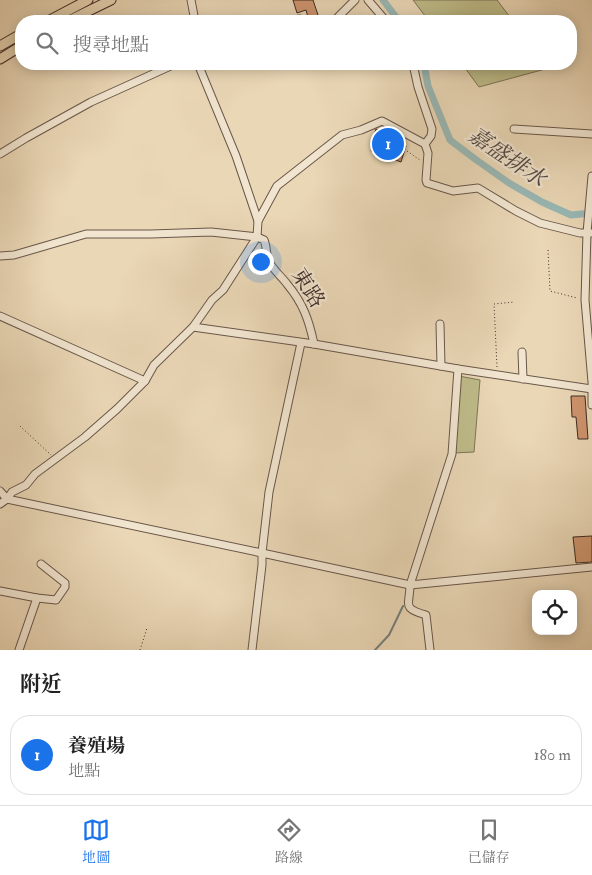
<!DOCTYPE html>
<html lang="zh-TW">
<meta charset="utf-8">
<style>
body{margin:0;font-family:"IM FELL Double Pica","Noto Serif TC",serif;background:#f6f6f6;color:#222}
.controls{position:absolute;right:15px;bottom:15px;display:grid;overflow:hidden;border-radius:10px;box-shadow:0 2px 12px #0003}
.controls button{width:45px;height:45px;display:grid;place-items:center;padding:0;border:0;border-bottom:1px solid #e0e0e0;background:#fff;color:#222;font:25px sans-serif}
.you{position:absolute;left:260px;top:261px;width:18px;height:18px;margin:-12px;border:4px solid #fff;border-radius:50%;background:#1a73e8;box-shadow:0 0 0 8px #1a73e833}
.badge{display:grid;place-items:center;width:32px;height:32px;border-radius:50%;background:#1a73e8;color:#fff;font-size:16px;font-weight:700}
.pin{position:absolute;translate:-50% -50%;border:2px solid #fff;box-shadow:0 1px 5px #0006}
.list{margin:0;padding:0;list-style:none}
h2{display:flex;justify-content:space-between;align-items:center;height:65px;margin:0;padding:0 20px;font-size:21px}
h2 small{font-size:16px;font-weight:400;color:#767676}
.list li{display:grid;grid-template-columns:32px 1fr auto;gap:15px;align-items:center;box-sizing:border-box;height:80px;margin:0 10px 10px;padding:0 10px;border:1px solid #e0e0e0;border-radius:20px}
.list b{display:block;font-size:19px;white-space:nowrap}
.list p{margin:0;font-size:16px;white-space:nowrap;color:#767676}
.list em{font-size:16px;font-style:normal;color:#767676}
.icon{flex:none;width:28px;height:28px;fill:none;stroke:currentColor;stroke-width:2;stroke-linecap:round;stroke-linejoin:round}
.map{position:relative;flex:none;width:592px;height:650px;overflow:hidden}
.search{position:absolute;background:#fff;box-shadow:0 2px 12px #0003;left:15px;right:15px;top:15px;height:55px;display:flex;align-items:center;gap:12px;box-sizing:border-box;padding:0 18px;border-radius:20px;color:#767676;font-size:19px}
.sheet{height:155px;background:#fff}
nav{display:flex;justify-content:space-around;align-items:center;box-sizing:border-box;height:70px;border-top:1px solid #e0e0e0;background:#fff;font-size:14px;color:#767676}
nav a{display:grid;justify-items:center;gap:2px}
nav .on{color:#1a73e8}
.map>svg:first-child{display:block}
.green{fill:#bebc89;stroke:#7e7458}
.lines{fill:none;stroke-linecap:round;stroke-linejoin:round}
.stream{stroke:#75807c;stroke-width:2}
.canal{stroke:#99b8b5;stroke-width:7}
.building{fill:#ce956f;stroke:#3e2c26}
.minor-casing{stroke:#69574a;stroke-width:9}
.major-casing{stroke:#3e2c26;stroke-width:11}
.path{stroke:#3e2c26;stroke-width:1;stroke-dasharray:1 2.5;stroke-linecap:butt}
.minor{stroke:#f1e5d0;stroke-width:7}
.major{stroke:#ead7b6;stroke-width:9}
.labels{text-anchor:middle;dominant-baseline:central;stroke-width:4.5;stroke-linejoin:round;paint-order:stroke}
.street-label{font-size:21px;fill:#3e2c26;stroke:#f1e5d0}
.water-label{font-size:22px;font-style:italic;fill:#504843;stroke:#f1e5d0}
</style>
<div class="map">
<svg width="592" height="650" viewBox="0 0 592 650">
<rect width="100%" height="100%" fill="#ead7b6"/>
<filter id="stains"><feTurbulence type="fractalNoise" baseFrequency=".004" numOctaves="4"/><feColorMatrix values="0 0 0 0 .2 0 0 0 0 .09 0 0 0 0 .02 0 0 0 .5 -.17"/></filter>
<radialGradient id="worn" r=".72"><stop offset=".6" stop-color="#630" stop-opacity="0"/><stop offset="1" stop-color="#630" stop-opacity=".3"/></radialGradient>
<g class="green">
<polygon points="413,0 497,0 513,21 429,21"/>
<polygon points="462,64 545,64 549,68 479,87"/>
<polygon points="459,376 480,380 474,452 453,453"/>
</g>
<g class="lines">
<polyline class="stream" points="375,650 389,635 403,606"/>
<g class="canal">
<polyline points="383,0 399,21"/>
<polyline points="424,64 428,86 450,140 475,159 509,183 542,202 571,215 592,213"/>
</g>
</g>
<g class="building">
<polygon points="293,0 313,0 319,18 309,21 306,10 297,13"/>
<polygon points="376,129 402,138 401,143 406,146 401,162 371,151 376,139 373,138"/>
<polygon points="571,396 585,396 588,439 578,439 576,417 572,417"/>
<polygon points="592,536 592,562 576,563 573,537"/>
</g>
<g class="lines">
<defs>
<g id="minor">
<polyline points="191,0 195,21"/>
<polyline points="368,0 386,21"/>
<polyline points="288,21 300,19 302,21"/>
<polyline points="334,21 355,0"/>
<polyline points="198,64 236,156 258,221"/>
<polyline points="413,64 418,87 432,129 431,136 425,144"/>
<polyline points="514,129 592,134"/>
<polyline points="0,154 26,138 91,102 175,64"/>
<polyline points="592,176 587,233 585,300 592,382"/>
<path d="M0,256L14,255L86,234H151L211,232L257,237L264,240C267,247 266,253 268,259C270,267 282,277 287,284C303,303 309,320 314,344"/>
<polyline points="0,316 145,381"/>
<polyline points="440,324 441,366"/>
<polyline points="193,327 212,300 223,290 257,237 258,221 277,186 342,135 361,130 382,121 425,144 428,153 426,180 427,183 453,191 478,188 516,211 540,223 580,233 592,233"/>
<polyline points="301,343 269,492 262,553 410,585 592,567"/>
<polyline points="522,352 523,379"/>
<polyline points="592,385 592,405"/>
<polyline points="0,491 7,499 12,492 26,485 35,474 85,437 117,409 145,381 154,365 193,327 314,344 458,369 592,389"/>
<polyline points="0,504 7,499 262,553 262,565 252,650"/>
<polyline points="0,591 37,598 56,600 65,587 65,583 41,564"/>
<polyline points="19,650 37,598"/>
<path d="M430,650L426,615C401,608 410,605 410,585L452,454L458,369"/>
</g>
<g id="major">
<polyline points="48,21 88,0"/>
<polyline points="68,21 111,0"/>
<polyline points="0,46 21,34"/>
<polyline points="0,59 21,46"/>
</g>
</defs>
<use href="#minor" class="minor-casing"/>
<use href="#major" class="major-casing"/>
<g class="path">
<polyline points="407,151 420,160"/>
<polyline points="548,250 550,291 577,298"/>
<polyline points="497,367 494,304 514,302"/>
<polyline points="20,426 51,455"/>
<polyline points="140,650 147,628"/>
</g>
<use href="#minor" class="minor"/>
<use href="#major" class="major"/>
</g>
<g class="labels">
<g class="street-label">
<text transform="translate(308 288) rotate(58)">東路</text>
</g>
<g class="water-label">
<text transform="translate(507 157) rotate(34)">嘉盛排水</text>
</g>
</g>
<rect width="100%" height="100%" filter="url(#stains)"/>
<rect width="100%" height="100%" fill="url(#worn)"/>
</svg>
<div class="controls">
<button><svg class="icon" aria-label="locate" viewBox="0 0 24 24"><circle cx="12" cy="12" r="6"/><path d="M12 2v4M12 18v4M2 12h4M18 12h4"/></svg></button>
</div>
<div class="you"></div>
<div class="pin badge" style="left:388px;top:144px">1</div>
<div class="search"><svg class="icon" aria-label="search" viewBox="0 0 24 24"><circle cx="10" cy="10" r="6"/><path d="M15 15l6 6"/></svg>搜尋地點</div>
</div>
<section class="sheet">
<h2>附近<small></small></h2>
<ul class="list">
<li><span class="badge">1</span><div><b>養殖場</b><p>地點</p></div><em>180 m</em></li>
</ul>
</section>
<nav>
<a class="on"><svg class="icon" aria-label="map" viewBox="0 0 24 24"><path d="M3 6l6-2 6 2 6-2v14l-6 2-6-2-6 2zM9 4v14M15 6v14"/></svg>地圖</a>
<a><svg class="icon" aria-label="directions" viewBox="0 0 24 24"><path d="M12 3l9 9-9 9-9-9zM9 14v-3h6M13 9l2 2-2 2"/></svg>路線</a>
<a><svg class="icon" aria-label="saved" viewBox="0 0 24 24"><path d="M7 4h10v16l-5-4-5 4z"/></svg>已儲存</a>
</nav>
